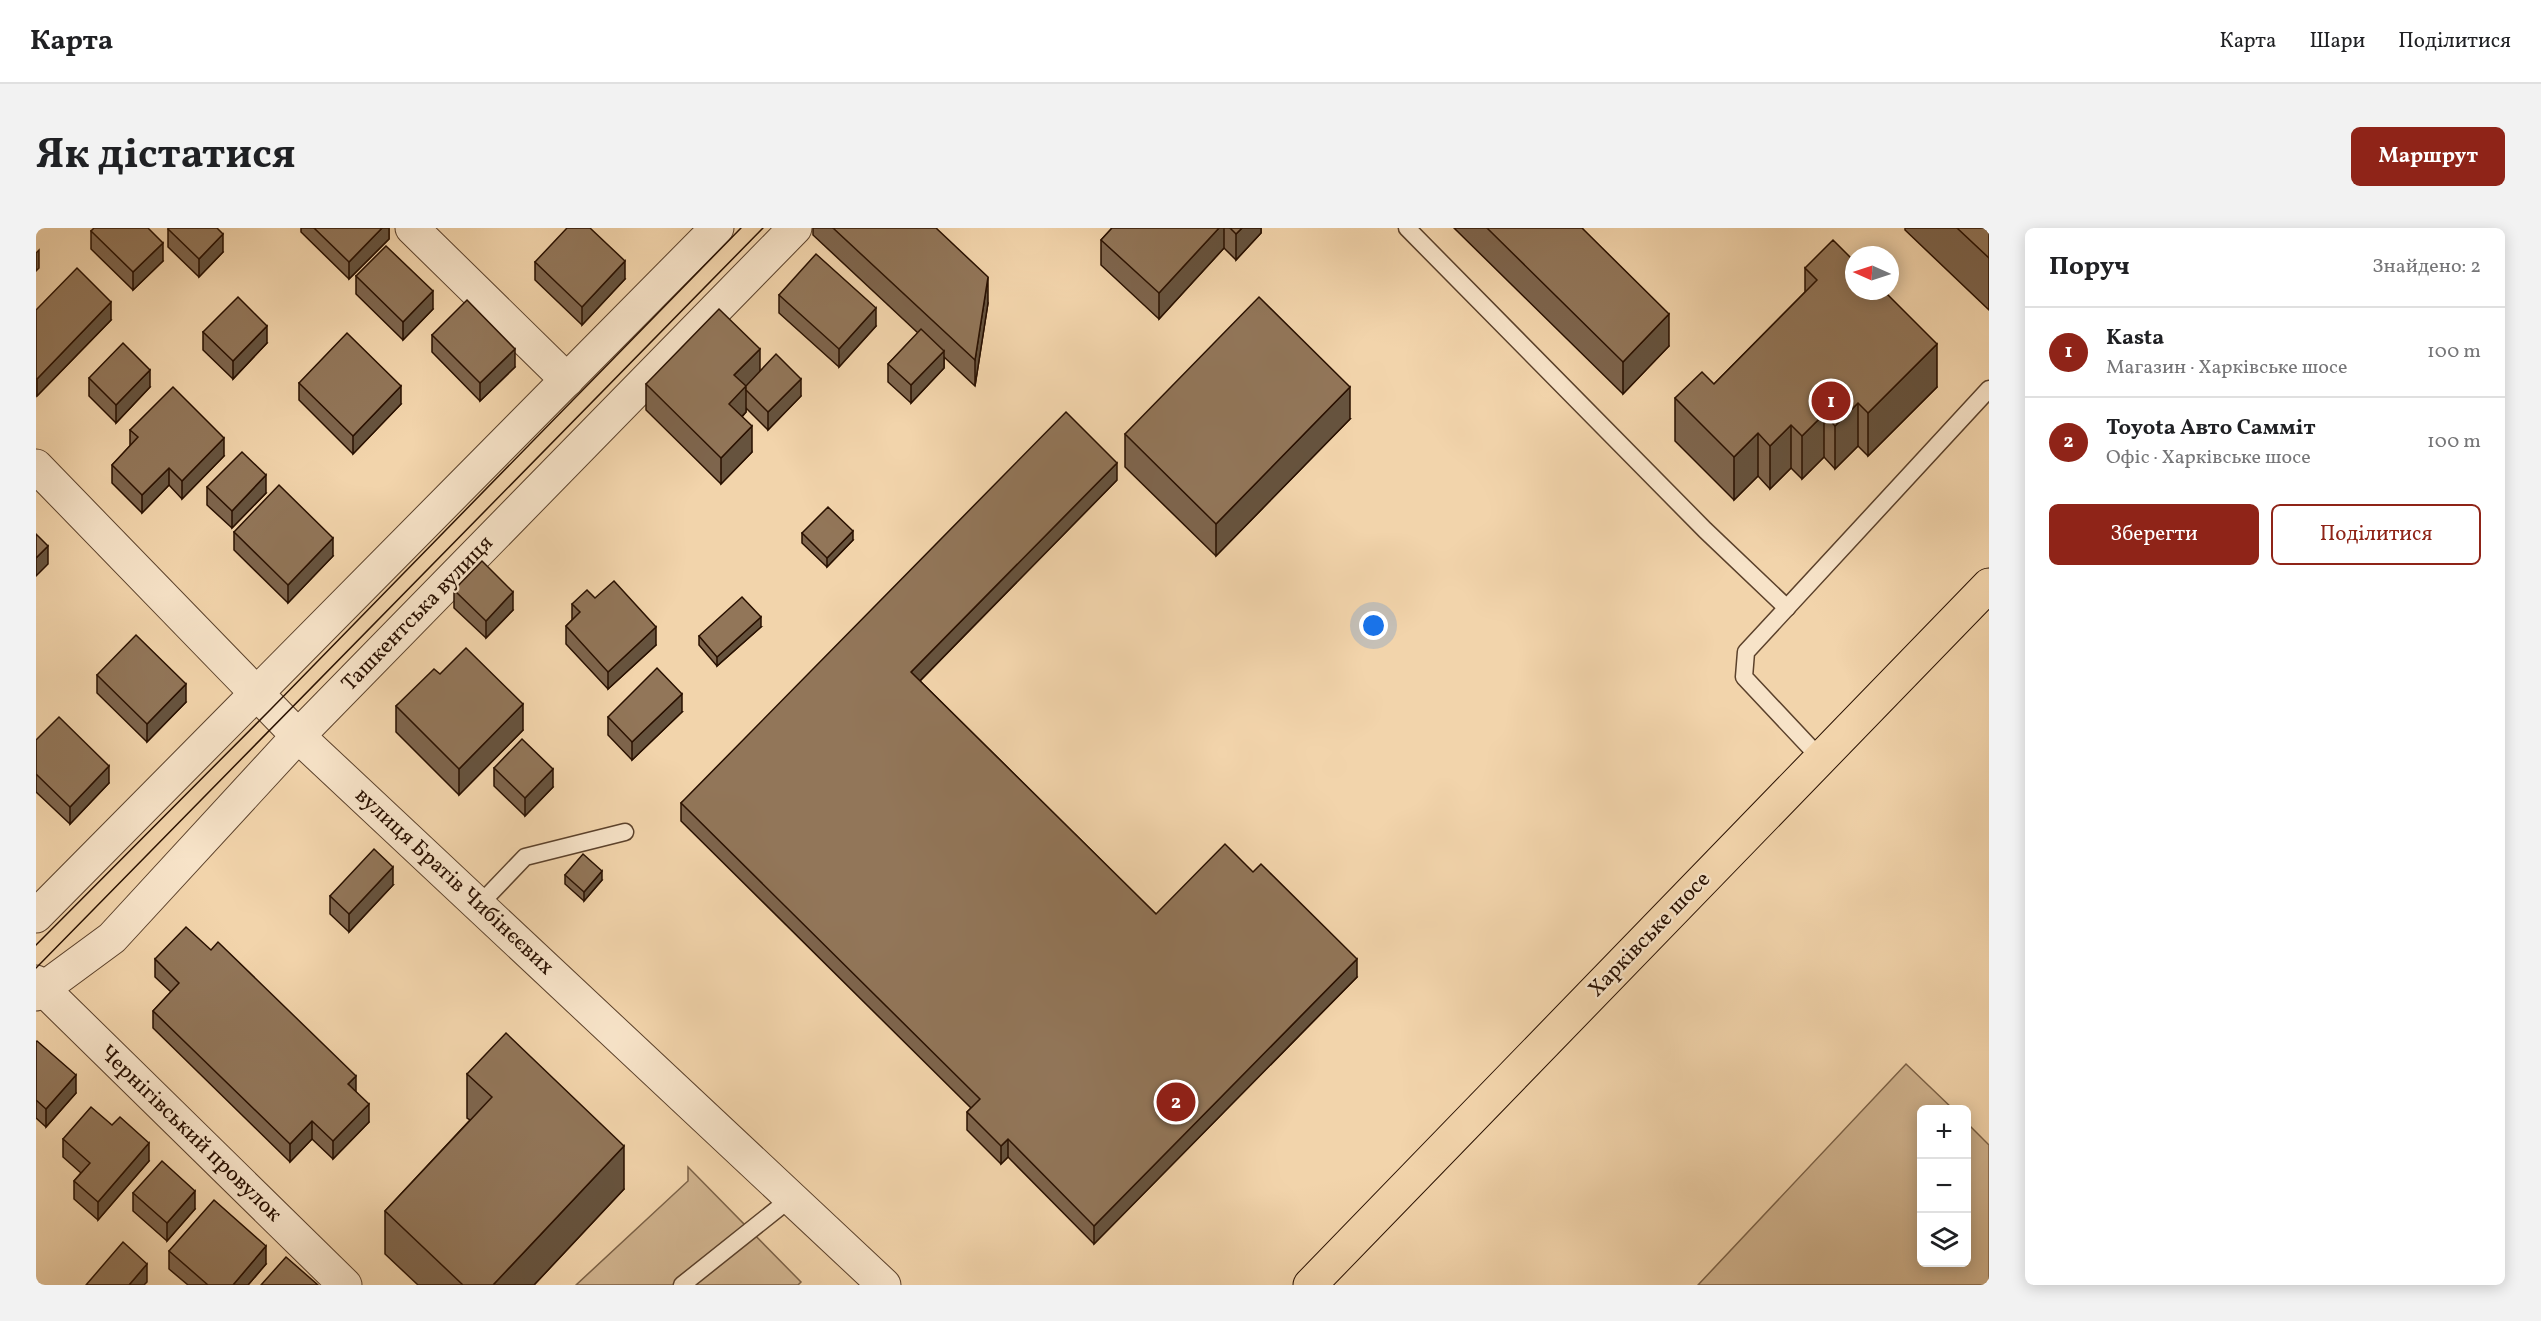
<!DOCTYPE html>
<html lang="uk">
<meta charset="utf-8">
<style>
body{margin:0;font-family:Vollkorn,serif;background:#f2f2f2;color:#202124}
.controls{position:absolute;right:18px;bottom:18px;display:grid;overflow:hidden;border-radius:9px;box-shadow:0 3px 15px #0003}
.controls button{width:54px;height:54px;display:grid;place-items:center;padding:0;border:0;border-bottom:2px solid #e0e0e0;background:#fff;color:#202124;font:30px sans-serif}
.compass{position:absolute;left:1809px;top:18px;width:54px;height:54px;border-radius:50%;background:#fff;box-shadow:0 3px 15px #0003;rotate:273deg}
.you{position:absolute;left:1338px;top:398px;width:21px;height:21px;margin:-15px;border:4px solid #fff;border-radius:50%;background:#1a73e8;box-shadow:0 0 0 9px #1a73e833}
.badge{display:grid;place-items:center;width:39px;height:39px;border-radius:50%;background:#8f2418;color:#fff;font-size:20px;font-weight:700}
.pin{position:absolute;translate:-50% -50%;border:3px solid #fff;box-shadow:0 2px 6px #0006}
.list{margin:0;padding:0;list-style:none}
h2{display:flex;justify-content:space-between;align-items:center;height:78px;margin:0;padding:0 24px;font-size:26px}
h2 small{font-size:20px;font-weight:400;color:#757577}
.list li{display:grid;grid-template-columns:39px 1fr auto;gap:18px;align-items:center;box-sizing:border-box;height:90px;padding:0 24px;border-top:2px solid #e0e0e0}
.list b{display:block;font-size:22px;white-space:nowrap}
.list p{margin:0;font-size:20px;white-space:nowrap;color:#757577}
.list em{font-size:20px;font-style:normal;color:#757577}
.actions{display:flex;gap:12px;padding:18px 24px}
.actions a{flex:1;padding:14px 0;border:2px solid #8f2418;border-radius:9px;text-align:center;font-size:21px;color:#8f2418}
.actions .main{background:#8f2418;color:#fff}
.icon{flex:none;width:33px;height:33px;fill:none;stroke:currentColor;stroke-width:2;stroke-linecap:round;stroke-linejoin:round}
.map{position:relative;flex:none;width:1953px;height:1057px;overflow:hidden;border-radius:9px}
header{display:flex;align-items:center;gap:36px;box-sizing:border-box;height:84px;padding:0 30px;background:#fff;border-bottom:2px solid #e0e0e0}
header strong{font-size:28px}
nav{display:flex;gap:33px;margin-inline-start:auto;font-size:21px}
.intro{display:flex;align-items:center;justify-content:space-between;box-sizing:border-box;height:144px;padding:0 36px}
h1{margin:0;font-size:42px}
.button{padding:15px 27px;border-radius:9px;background:#8f2418;color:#fff;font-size:21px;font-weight:700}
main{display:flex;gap:36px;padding:0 36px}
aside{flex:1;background:#fff;border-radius:9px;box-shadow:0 3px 15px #0003}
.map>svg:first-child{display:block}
.green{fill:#d0b38e;stroke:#7c6247;stroke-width:1.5}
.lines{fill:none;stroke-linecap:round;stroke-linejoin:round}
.lane-casing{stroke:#5b412b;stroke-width:19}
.street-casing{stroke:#5b412b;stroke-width:35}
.primary-casing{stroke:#291000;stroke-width:35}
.lane{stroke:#f7e3c8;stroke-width:16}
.street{stroke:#f7e3c8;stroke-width:33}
.primary{stroke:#f2d4ab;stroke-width:33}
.tram{stroke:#291000;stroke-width:1.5}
.wall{fill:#7e654d;stroke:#291000;stroke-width:1.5}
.shaded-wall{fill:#66533e;stroke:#291000;stroke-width:1.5}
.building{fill:#927659;stroke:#291000;stroke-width:1.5}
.labels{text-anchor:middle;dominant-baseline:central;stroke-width:4.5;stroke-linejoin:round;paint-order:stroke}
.street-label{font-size:22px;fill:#291000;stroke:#f7e3c8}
</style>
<header>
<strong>Карта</strong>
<nav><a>Карта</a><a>Шари</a><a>Поділитися</a></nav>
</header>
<div class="intro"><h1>Як дістатися</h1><a class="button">Маршрут</a></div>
<main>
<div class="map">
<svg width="1953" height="1057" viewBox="0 0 1953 1057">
<rect width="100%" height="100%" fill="#f2d4ab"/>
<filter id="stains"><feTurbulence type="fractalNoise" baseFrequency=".00333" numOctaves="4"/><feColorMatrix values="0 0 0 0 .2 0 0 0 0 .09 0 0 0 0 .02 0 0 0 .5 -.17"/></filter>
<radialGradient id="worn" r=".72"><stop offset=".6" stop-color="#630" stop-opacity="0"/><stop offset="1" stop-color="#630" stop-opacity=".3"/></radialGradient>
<g class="green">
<polygon points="1870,836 1917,881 1886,882 1886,1034 1930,1034 1931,895 1953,917 1953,1057 1662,1057"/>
<polygon points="652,939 765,1054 762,1057 540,1057 652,953"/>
</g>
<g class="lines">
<defs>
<g id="lane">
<polyline points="1371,0 1669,302 1751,380"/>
<polyline points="1785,531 1708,449 1710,424 1953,161"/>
<polyline points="443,677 489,629 589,604"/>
<polyline points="646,1057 755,970"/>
</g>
<g id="street">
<polyline points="376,0 531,152"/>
<polyline points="0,238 262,508 848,1057"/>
<polyline points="0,688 681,0"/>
<polyline points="0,754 309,1057"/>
<polyline points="0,766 76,710 262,508 759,0"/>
</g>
<polyline id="primary" points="1274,1057 1953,357"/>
</defs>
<use href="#lane" class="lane-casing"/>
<use href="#street" class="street-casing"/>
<use href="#primary" class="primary-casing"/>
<use href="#lane" class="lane"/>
<use href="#street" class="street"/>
<use href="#primary" class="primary"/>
<g class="tram">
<polyline points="0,717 235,481 705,0"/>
<polyline points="0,740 727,0"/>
</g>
</g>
<g class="wall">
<polygon points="265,0 353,0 353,11 313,51 265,4"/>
<polygon points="777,0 900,0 952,75 939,158 908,129 908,140 875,175 852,154 852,136 882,105 777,7"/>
<polygon points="1076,0 1225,0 1225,5 1200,32 1188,20 1123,91 1065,37 1065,12"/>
<polygon points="1418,0 1546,0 1633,118 1587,166"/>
<polygon points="1869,0 1953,0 1953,82 1869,2"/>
<polygon points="132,1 187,24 163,49 132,19"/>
<polygon points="55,3 127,33 97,62 55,21"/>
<polygon points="499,34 589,51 546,97 499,52"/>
<polygon points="1769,40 1901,159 1832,228 1822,218 1799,241 1788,229 1766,251 1755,240 1734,261 1722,248 1698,272 1639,213 1639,170 1678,156 1769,64"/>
<polygon points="320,48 397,81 367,112 320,66"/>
<polygon points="743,67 840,98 803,139 743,85"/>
<polygon points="0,82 75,92 1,168 0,168"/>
<polygon points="167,104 231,115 197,151 167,122"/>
<polygon points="396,107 479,139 444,173 396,124"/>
<polygon points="724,144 765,168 732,202 710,180 710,184 706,189 716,224 685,256 610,182 610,156"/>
<polygon points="53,150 114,159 80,195 53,168"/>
<polygon points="263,155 365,176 317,226 263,172"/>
<polygon points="1314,191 1180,328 1089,239 1089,206"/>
<polygon points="94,202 188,228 146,271 133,257 106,285 76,255 76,237 94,218"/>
<polygon points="1081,252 884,453 1120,686 1321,749 1058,1016 972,929 965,936 931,902 931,884 935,880 645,593 645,575"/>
<polygon points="171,259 230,265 196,300 171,277"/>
<polygon points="198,304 297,328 252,375 198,322"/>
<polygon points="766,305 817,312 791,339 766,315"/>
<polygon points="418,362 477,382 450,410 418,380"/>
<polygon points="559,370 620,417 572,461 530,416 530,398 536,392 536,376"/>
<polygon points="725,399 681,438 663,417 663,408"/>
<polygon points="404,446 487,502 423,567 360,504 360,478"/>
<polygon points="61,447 150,474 111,514 61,465"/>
<polygon points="646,484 596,532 572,507 572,489"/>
<polygon points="0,512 73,555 34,596 0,564"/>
<polygon points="458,540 517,559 489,588 458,558"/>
<polygon points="529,647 566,652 548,673 529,656"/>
<polygon points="357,657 313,704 294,686 294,668"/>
<polygon points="119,731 320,864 333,894 297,931 276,911 254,934 117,800 117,783 135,764 119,749"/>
<polygon points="0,814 40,865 10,899 0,890"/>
<polygon points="431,846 588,961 498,1057 382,1057 349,1026 349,983 434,892 431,890"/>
<polygon points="27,911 113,933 62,992 38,971 38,953 45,945 27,929"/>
<polygon points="97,965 159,981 131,1013 97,983"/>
<polygon points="133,1023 230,1036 212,1057 152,1057 133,1041"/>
</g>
<g class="shaded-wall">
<polygon points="346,0 353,0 353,11 313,51 313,34"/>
<polygon points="1183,0 1188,0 1188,20 1123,91 1123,65"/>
<polygon points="1206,0 1225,0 1225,5 1200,32 1200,6"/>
<polygon points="187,6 187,24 163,49 163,31"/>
<polygon points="127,15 127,33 97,62 97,44"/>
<polygon points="3,22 3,40 0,43 0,25"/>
<polygon points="589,33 589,51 546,97 546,79"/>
<polygon points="952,49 952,75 939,158 939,132"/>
<polygon points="397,63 397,81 367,112 367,94"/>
<polygon points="75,74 75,92 1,168 1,151"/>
<polygon points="840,80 840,98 803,139 803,121"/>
<polygon points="1633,86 1633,118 1587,166 1587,134"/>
<polygon points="231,98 231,115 197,151 197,133"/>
<polygon points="1901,116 1901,159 1832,228 1832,185"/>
<polygon points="479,121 479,139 444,173 444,155"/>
<polygon points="724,121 724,146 710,160 710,184 693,202 693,176 698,147"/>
<polygon points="908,123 908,140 875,175 875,157"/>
<polygon points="114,142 114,159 80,195 80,177"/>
<polygon points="765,151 765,168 732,202 732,184"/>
<polygon points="365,158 365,176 317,226 317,208"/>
<polygon points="1314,159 1314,191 1180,328 1180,296"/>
<polygon points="1822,175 1822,218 1799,241 1799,198"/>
<polygon points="1788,186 1788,229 1766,251 1766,208"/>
<polygon points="1755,197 1755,240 1734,261 1734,218"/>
<polygon points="716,198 716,224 685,256 685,230"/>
<polygon points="1722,205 1722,248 1698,272 1698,229"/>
<polygon points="188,210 188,228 146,271 146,253"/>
<polygon points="1081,235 1081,252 875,462 875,444"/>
<polygon points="133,240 133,257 106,285 106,267"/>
<polygon points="230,247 230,265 196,300 196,283"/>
<polygon points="817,303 817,312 791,339 791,330"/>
<polygon points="297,310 297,328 252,375 252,357"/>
<polygon points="12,318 12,336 0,348 0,330"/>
<polygon points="477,364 477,382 450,410 450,393"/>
<polygon points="725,389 725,399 681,438 681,429"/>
<polygon points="620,399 620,417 572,461 572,444"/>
<polygon points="150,456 150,474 111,514 111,496"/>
<polygon points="646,466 646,484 596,532 596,514"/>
<polygon points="487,476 487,502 423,567 423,541"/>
<polygon points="73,538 73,555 34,596 34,579"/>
<polygon points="517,541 517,559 489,588 489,570"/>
<polygon points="357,639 357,657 313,704 313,686"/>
<polygon points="566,643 566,652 548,673 548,664"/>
<polygon points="1321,731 1321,749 1058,1016 1058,998"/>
<polygon points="40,847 40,865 10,899 10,881"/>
<polygon points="320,848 320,865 312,856"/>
<polygon points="333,876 333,894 297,931 297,913"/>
<polygon points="276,893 276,911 254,934 254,916"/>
<polygon points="972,911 972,929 965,936 965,918"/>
<polygon points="113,915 113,933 62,992 62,974"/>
<polygon points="588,918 588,961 498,1057 457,1057"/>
<polygon points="159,963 159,981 131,1013 131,995"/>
<polygon points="230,1018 230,1036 212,1057 197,1057"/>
<polygon points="111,1036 111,1054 108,1057 93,1057"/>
</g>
<g class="building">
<polygon points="58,0 112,0 127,15 97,44 55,3"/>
<polygon points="133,0 181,0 187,6 163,31 132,1"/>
<polygon points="278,0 346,0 313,34"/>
<polygon points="531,0 554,0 589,33 546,79 499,34"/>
<polygon points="797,0 900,0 952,49 939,132"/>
<polygon points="1076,0 1183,0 1123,65 1065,12"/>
<polygon points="1194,0 1206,0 1200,6"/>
<polygon points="1451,0 1546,0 1633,86 1587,134"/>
<polygon points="1921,0 1953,0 1953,30"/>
<polygon points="1797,12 1818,33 1818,63 1848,63 1901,116 1832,185 1822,175 1799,198 1788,186 1766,208 1755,197 1734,218 1722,205 1698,229 1639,170 1666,144 1678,156 1781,52 1769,40"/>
<polygon points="350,18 397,63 367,94 320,48"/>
<polygon points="780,26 840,80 803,121 743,67"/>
<polygon points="41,40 75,74 1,151 0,150 0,82"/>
<polygon points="202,69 231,98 197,133 167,104"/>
<polygon points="1223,69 1314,159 1180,296 1089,206"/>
<polygon points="431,72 479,121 444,155 396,107"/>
<polygon points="683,81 724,121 698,147 710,158 693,176 716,198 685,230 610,156"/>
<polygon points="885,101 908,123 875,157 852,136"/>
<polygon points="311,105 365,158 317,208 263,155"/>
<polygon points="87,115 114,142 80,177 53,150"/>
<polygon points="740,126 765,151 732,184 710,162 710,158"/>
<polygon points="137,159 188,210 146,253 133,240 106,267 76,237 102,209 94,202"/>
<polygon points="1030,184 1081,235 875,444 1120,686 1189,616 1217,644 1225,636 1321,731 1058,998 972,911 965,918 931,884 944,871 645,575"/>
<polygon points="206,224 230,247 196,283 171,259"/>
<polygon points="243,257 297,310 252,357 198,304"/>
<polygon points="792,279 817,303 791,330 766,305"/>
<polygon points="0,306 12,318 0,330"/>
<polygon points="446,333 477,364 450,393 418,362"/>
<polygon points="578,353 620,399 572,444 530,398 544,384 536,376 551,362 559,370"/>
<polygon points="706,369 725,389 681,429 663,408"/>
<polygon points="100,407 150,456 111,496 61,447"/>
<polygon points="430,420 487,476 423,541 360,478 398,441 404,446"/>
<polygon points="621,440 646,466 596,514 572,489"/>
<polygon points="23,489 73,538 34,579 0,546 0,512"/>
<polygon points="486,511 517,541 489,570 458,540"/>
<polygon points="338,621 357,639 313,686 294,668"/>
<polygon points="547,626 566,643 548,664 529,647"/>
<polygon points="150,699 175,722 182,714 320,848 312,856 333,876 297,913 276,893 254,916 117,783 143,755 119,731"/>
<polygon points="470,805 588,918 457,1057 427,1057 349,983 456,869 431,846"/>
<polygon points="1,813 40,847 10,881 0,872 0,814"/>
<polygon points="55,879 76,897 84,889 113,915 62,974 38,953 54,935 27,911"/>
<polygon points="126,933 159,963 131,995 97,965"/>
<polygon points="178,972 230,1018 197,1057 172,1057 133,1023"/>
<polygon points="87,1014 111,1036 93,1057 50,1057"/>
<polygon points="250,1029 282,1057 225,1057"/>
</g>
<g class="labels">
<g class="street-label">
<text transform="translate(382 386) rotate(-46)">Ташкентська вулиця</text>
<text transform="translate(418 654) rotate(43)">вулиця Братів Чибінєєвих</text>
<text transform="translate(1614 707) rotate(-46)">Харківське шосе</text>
<text transform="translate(154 906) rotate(44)">Чернігівський провулок</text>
</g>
</g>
<rect width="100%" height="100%" filter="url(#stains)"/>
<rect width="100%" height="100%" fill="url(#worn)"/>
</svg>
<div class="controls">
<button>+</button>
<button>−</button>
<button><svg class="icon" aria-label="layers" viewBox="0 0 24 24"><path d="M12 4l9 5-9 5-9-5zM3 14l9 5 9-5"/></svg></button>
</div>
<svg class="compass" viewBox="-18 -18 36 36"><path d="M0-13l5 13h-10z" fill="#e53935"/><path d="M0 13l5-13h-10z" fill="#757577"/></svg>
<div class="you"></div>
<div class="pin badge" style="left:1795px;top:173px">1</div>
<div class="pin badge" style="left:1140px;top:874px">2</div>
</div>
<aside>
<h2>Поруч<small>Знайдено: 2</small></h2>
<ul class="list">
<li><span class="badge">1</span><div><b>Kasta</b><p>Магазин · Харківське шосе</p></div><em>100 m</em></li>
<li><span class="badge">2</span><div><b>Toyota Авто Самміт</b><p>Офіс · Харківське шосе</p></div><em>100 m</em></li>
</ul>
<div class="actions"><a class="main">Зберегти</a><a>Поділитися</a></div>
</aside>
</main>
